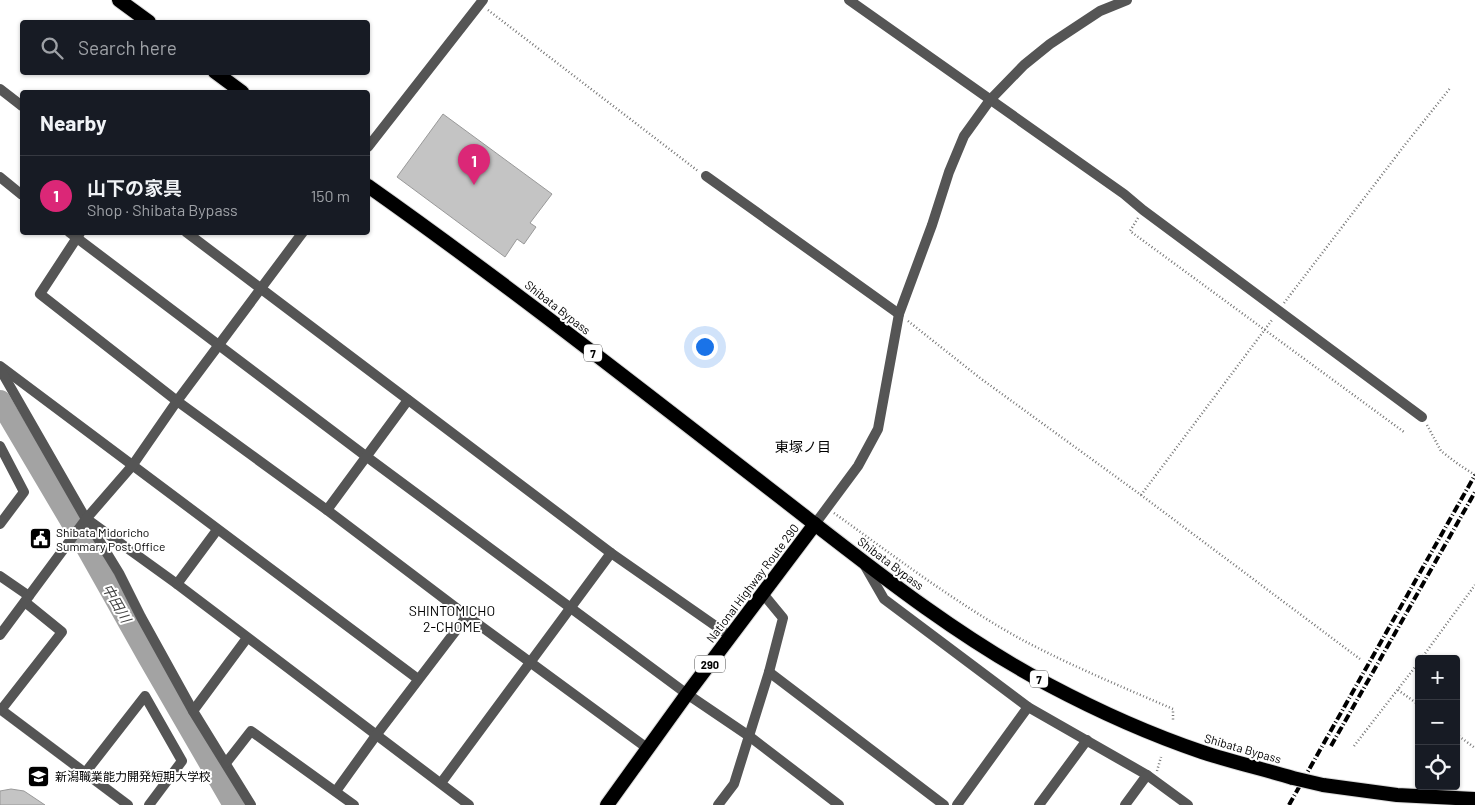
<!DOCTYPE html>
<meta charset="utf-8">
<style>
body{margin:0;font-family:Barlow,"Noto Sans JP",sans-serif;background:#242831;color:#f1f3f6}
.controls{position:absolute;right:15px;bottom:15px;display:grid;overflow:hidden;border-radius:5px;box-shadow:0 1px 4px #0004}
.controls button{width:45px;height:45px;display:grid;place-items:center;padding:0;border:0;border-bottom:1px solid #363941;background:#171b24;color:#f1f3f6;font:25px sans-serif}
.you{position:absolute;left:704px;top:346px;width:18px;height:18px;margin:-12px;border:4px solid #fff;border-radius:50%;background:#1a73e8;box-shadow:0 0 0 8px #1a73e833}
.badge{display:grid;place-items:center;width:32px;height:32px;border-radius:50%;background:#db2777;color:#fff;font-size:16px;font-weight:700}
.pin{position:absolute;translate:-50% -41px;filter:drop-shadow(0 1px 2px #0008)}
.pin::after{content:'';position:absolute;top:26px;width:18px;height:15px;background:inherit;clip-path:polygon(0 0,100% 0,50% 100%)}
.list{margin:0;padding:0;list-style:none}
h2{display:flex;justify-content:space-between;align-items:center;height:65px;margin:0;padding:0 20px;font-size:21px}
h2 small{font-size:16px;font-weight:400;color:#9ea1a6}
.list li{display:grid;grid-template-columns:32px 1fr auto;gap:15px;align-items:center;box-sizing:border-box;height:80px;padding:0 20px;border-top:1px solid #363941}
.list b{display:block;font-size:19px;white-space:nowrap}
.list p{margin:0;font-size:16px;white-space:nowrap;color:#9ea1a6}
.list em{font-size:16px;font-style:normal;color:#9ea1a6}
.icon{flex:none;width:28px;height:28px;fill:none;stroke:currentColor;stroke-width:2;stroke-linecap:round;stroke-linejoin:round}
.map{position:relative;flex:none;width:1475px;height:805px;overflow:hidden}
.search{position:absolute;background:#171b24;box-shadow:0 1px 4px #0004;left:20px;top:20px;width:350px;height:55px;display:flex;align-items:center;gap:12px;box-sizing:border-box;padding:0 18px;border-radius:5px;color:#9ea1a6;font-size:19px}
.panel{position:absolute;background:#171b24;box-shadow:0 1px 4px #0004;left:20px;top:90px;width:350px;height:145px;border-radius:5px}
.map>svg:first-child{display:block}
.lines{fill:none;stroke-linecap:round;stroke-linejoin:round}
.river{stroke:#a3a3a3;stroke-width:22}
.building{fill:#c4c4c4;stroke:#999}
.trunk-casing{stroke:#dbdbdb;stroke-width:16}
.path{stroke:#777;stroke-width:2.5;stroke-dasharray:1 2.5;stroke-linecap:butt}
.minor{stroke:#555;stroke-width:10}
.tertiary{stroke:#555;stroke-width:10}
.trunk{stroke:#000;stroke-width:14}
.rail{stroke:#000;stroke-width:4;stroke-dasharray:8 2.5 1 2.5;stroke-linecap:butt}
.trunk-bridge-casing{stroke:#dbdbdb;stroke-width:16;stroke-linecap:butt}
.trunk-bridge{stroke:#000;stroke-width:14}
.labels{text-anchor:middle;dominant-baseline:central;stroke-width:4;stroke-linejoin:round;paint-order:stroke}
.shield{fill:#fff;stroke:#4c4c4c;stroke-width:1}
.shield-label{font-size:11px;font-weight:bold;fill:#000}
.street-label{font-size:12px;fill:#000;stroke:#fff}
.poi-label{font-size:12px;fill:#000;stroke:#fff;text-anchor:start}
.neighbourhood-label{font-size:14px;fill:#000;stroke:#fff}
.water-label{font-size:14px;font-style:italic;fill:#444;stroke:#fff}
</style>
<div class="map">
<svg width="1475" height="805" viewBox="0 0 1475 805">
<rect width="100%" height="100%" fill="#fff"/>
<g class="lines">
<polyline class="river" points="0,401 87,548 149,658 234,805"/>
</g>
<g class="building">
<polygon points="443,114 552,194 530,223 536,227 524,244 517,239 505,257 397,177"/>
<polygon points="11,789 24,791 45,805 0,805 0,791"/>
</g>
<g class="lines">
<defs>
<g id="trunk">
<polyline points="119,0 149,22"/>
<polyline points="215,72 242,92"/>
<path d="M368,186C504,282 635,385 767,487C858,557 947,631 1049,685C1098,711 1149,734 1202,752C1232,762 1263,769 1293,778"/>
<polyline points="1323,785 1397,795 1475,799"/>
<polyline points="607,805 687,694 815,524"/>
</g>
</defs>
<use href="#trunk" class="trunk-casing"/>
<g class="path">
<polyline points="488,10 698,171"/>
<polyline points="1138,218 1130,231 1404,432"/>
<polyline points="1284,303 1404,146 1451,87"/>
<polyline points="908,321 980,378 1141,495 1360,659"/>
<polyline points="1427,425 1441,451 1458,464 1475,475"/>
<polyline points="1141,495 1272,320"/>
<path d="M834,513C894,556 953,601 1017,637C1067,664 1120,686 1173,709V720"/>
<polyline points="1421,659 1475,585"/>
<polyline points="1398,690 1419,705"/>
<polyline points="1456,734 1475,748"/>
<polyline points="1354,746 1419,662"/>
<polyline points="1157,771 1161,757"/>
</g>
<g class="minor">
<polyline points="849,0 1124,194 1143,210 1422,417"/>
<polyline points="0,89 22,106"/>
<polyline points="368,147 483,0"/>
<polyline points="706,176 899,314"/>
<polyline points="0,177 22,195"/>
<polyline points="69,232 367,457 687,694 749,736 839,805"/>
<polyline points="186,232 611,553 730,636"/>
<polyline points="80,233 40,294 177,401 327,510 467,616 647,748"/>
<polyline points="0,366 418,679"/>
<polyline points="0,369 86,519 119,573 141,617 193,711 251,805"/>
<polyline points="0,446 24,492 0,524"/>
<polyline points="327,510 408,400"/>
<polyline points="91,522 177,584 469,805"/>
<polyline points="815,524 858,466 878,429 899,314 932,225 949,172 964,136 990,100 1024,65 1050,44 1100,11 1127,0"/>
<polyline points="865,566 884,599 1028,707 1147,775 1188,805"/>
<polyline points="0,576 29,596"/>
<polyline points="177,584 217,530"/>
<polyline points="0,635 86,519 132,466 177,401 303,232"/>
<polyline points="769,672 944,805"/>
<polyline points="0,709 128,805"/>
<polyline points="1,710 62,632 25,602"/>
<polyline points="193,711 247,638"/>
<polyline points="226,763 251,731 354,805"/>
<polyline points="85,773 145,696 182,761 149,805"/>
<polyline points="441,783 611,553"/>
<polyline points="336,791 377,734 467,616"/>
<polyline points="957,805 1028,707"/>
<polyline points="1039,805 1087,740"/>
<polyline points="1125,805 1147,775"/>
</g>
<polyline class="tertiary" points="718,805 734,784 769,672 783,618 764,595"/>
<use href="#trunk" class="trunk"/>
<g class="rail">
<polyline points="1331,746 1475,492"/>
<polyline points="1289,805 1475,475"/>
</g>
<defs>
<polyline id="trunk-bridge" points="1293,778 1323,785"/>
</defs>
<use href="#trunk-bridge" class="trunk-bridge-casing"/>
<use href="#trunk-bridge" class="trunk-bridge"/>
</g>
<defs>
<symbol id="civic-square" viewBox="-11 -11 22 22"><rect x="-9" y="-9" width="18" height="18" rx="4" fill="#000" stroke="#fff"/><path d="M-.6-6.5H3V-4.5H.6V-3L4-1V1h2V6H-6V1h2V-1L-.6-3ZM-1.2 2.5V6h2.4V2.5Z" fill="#fff"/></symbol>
<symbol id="university-square" viewBox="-11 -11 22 22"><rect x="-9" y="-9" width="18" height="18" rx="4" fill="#000" stroke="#fff"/><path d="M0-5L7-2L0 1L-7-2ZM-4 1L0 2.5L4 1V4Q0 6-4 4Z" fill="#fff"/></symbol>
</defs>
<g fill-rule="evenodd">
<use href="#civic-square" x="28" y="526" width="25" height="25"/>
<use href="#university-square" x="26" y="764" width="25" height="25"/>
</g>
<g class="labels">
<g class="shield">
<rect x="584" y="344.5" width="18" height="17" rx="4"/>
<rect x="695" y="655.5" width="30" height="17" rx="4"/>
<rect x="1030" y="670.5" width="18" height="17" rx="4"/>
</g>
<g class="shield-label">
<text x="593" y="353">7</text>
<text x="710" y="664">290</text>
<text x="1039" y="679">7</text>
</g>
<g class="street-label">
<text transform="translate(558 307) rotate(38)">Shibata Bypass</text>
<text transform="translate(891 563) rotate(37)">Shibata Bypass</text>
<text transform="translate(752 583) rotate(-53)">National Highway Route 290</text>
<text transform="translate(1243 748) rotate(16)">Shibata Bypass</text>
</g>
<g class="poi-label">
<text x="56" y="532">Shibata Midoricho<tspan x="56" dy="14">Summary Post Office</tspan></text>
<text x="55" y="776">新潟職業能力開発短期大学校</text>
</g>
<g class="neighbourhood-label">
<text x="803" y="446">東塚ノ目</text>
<text x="452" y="610">SHINTOMICHO<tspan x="452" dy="16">2-CHOME</tspan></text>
</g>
<g class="water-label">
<text transform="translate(117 603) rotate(60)">中田川</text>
</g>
</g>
</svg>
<div class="controls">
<button>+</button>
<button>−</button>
<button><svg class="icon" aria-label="locate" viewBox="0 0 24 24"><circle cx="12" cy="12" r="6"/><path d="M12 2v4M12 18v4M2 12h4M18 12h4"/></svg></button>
</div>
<div class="you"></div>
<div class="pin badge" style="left:474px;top:185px">1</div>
<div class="search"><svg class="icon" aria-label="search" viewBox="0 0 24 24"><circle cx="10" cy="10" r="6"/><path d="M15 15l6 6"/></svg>Search here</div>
<section class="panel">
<h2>Nearby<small></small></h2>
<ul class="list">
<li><span class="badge">1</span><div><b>山下の家具</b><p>Shop · Shibata Bypass</p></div><em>150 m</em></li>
</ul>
</section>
</div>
